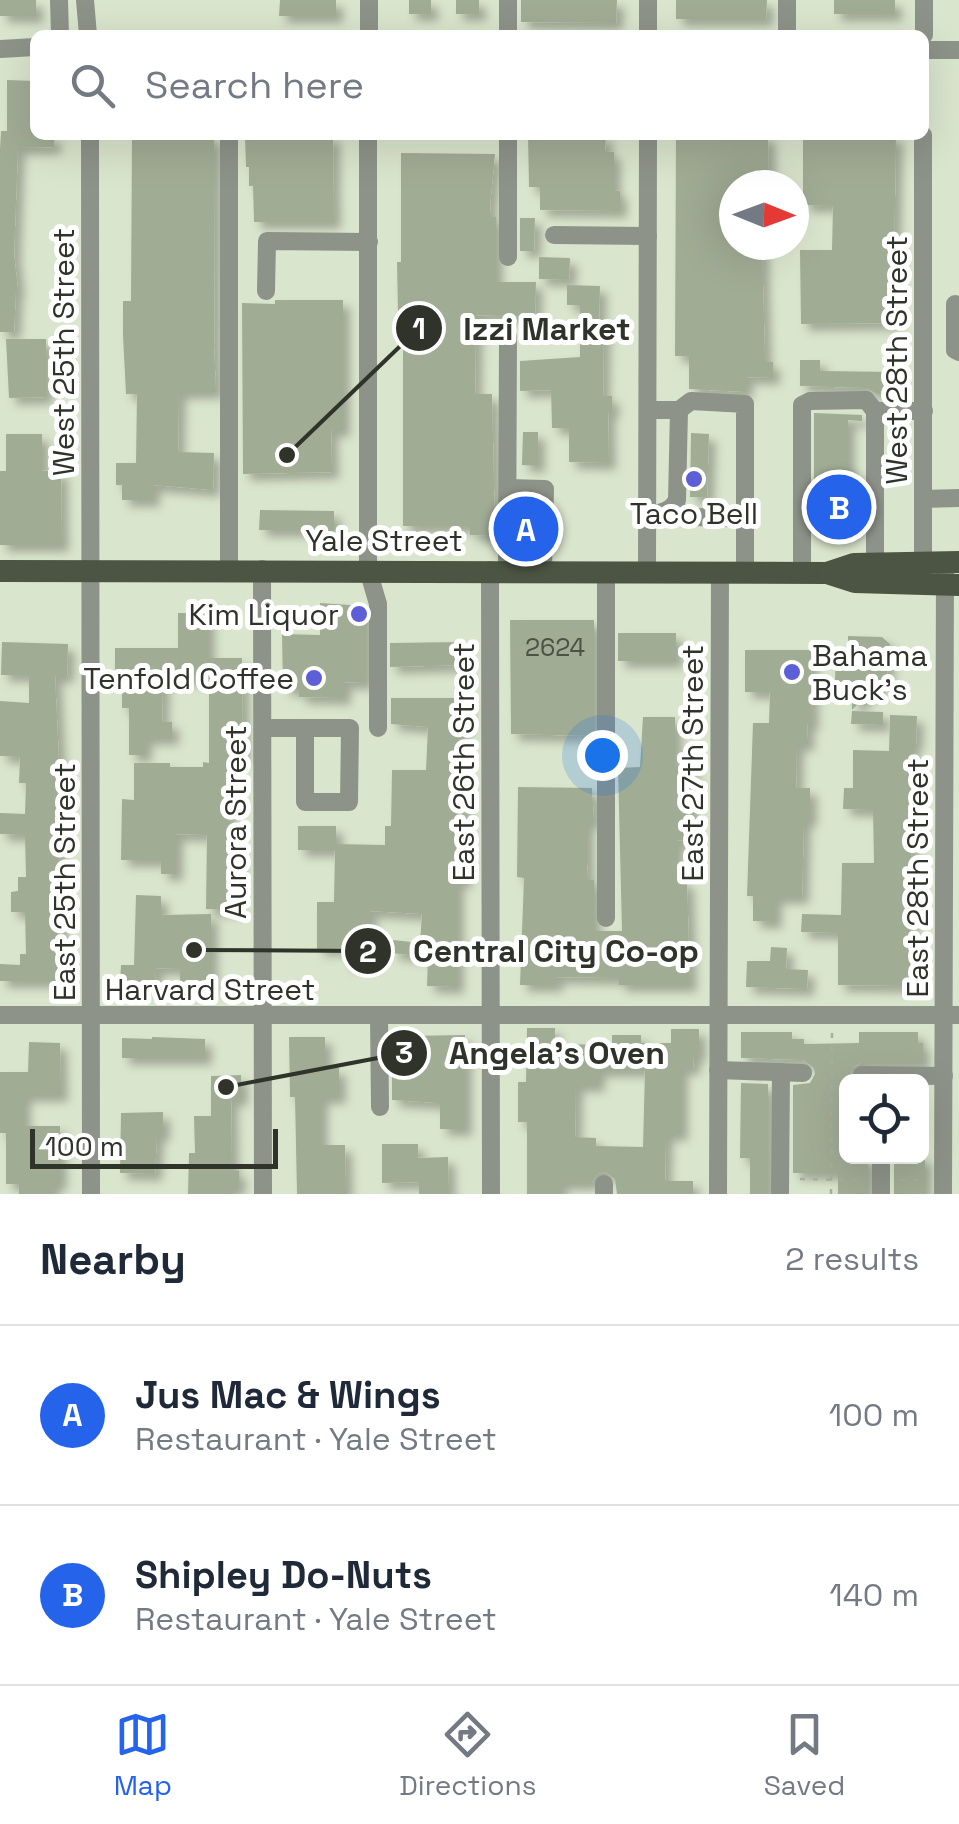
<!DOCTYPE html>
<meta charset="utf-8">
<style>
body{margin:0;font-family:"Space Grotesk",sans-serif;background:#f2f2f3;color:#1f2937}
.controls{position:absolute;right:30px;bottom:30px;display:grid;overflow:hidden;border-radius:15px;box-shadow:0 10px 40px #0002}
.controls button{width:90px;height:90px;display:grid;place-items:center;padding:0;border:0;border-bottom:2px solid #e0e1e3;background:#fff;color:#1f2937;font:50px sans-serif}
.compass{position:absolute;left:719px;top:170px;width:90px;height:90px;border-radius:50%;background:#fff;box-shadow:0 10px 40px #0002;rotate:91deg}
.scale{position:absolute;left:30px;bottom:25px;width:248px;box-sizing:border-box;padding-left:10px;border:5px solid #2f332a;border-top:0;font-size:28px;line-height:35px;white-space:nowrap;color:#2f332a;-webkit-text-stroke:8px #fff;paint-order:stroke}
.you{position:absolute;left:602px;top:755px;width:35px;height:35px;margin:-25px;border:8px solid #fff;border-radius:50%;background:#1a73e8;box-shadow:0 0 0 15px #1a73e833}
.badge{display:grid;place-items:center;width:65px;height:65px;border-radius:50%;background:#2563eb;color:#fff;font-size:32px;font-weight:700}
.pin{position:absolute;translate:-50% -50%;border:5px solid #fff;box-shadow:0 2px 10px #0006}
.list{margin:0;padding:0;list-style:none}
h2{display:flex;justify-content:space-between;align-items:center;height:130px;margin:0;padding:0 40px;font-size:42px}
h2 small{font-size:32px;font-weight:400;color:#747a83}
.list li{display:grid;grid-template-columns:65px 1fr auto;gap:30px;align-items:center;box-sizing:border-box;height:180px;padding:0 40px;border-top:2px solid #e0e1e3}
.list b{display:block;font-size:38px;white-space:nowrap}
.list p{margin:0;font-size:32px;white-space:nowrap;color:#747a83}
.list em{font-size:32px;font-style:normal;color:#747a83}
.icon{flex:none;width:55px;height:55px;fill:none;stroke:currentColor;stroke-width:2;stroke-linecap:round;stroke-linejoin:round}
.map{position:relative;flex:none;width:959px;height:1194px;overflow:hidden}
.search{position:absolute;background:#fff;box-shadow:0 10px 40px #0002;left:30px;right:30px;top:30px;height:110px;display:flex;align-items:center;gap:25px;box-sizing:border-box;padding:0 35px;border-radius:15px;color:#747a83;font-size:38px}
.sheet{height:490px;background:#fff}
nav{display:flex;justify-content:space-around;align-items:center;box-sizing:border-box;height:140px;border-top:2px solid #e0e1e3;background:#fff;font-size:28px;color:#747a83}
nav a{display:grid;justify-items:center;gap:5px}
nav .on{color:#2563eb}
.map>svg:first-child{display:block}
.building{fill:#a1ac95;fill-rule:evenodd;filter:url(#shadow)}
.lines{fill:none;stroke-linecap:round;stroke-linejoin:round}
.path{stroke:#a6af9b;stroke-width:2.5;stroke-dasharray:5 8;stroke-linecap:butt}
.minor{stroke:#8e9389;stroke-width:18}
.major{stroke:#4c5443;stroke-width:22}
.poi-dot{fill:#5d5fd7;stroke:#fff;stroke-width:4}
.labels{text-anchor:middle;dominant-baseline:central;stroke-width:10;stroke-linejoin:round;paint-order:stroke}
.number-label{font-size:25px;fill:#4c5145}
.street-label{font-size:30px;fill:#2f332a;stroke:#fff}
.poi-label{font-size:30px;fill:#2f332a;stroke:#fff;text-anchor:end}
.leader{fill:none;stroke:#2f332a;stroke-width:4}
.callout-dot{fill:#2f332a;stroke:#fff;stroke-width:4}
.mark-label{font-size:30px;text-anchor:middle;font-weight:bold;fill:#fff}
.callout-label{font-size:32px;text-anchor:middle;font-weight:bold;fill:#2f332a;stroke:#fff;stroke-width:10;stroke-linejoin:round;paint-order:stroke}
</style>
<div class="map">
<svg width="959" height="1194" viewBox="0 0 959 1194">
<defs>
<filter id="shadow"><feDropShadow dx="7" dy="7" stdDeviation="5" flood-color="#0004"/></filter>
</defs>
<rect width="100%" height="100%" fill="#dae5cd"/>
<g class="building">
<rect x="0" y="0" width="36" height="16"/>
<polygon points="280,0 336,0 336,16 279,16"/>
<rect x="409" y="0" width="22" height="14"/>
<rect x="456" y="0" width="23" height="14"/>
<polygon points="521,0 617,0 616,23 521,22"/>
<polygon points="676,0 767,0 766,19 676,19"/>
<rect x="834" y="0" width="61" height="14"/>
<polygon points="7,80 35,81 35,135 54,135 54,147 18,148 14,254 18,290 16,290 14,332 0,332 0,149 1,131 7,131"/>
<polygon points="132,135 214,135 215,157 214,347 216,392 179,392 178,452 214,453 213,490 153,485 153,500 122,500 122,485 116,485 116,463 136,463 137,394 126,394 123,335 123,301 131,301"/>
<polygon points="245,135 333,135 334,222 254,222 253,186 249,186 249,167 246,167"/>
<polygon points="528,135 606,135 605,151 614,152 614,190 620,191 620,211 540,210 540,187 529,187"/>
<polygon points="676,135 768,135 769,185 734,185 734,245 762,245 765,362 773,362 773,378 746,377 746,392 689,389 689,356 675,356"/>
<polygon points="803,135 896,135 893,323 801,324 800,250 832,250 833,206 803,205"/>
<polygon points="401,153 495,154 490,205 491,217 496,217 496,282 536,282 535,317 476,315 475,394 492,394 495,536 470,535 470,526 403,526 403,315 398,315 397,262 401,262"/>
<polygon points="520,218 535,218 534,251 520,251"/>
<polygon points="539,257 570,258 569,280 539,279"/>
<polygon points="567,285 600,286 599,320 604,320 603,396 612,396 612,412 608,412 609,463 569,462 569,428 552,428 551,390 520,391 520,361 580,357 580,305 567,305"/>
<polygon points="275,300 343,300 343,430 331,430 332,472 243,474 242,303 275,304"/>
<polygon points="6,339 46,339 46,397 9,398"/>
<polygon points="800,360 820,360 820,371 895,372 895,394 877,394 866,388 800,386"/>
<polygon points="814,413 862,415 862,421 848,420 848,523 814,522"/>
<polygon points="523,432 538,432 538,466 522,465"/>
<polygon points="691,433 709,434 707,497 690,497"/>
<polygon points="6,434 42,434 42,471 61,470 62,545 0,545 0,471 6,471"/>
<polygon points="260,510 334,511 334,530 259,530"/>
<polygon points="520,511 532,512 531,547 520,546"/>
<polygon points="320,603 366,606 366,683 344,682 344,698 299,697 299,689 283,689 282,634 320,635"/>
<polygon points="178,613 208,613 208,658 242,658 243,757 228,757 226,802 229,802 229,842 238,842 236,909 206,909 207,835 176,834 176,874 161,874 161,860 121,860 122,799 134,800 134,763 170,763 170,767 203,767 203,762 209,763 209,678 163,678 162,722 172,722 172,738 145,738 145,755 129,755 129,708 122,708 122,678 115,678 115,648 178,648"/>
<polygon points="510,620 594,620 594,736 511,734"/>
<rect x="618" y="633" width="58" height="28"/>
<polygon points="848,636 882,637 890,644 886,684 878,684 852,710 852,692 847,692 847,682 835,682 836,649 848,649"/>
<polygon points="2,642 68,644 67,676 55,676 60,783 56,838 59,838 62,981 0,981 0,964 20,965 20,954 26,954 25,912 11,912 11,892 18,891 18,877 26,877 25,835 0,834 0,813 25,814 26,783 19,783 20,757 0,756 0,701 29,703 29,675 1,675"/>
<polygon points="462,642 462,665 390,667 390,643"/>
<polygon points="745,650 811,650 812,724 807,724 808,744 797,744 796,788 810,788 810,820 804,820 802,897 775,897 775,922 753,921 753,896 747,896 753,723 769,723 770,692 745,692"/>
<polygon points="391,698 466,698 466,727 461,727 459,770 464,770 465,881 457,881 457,987 427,986 428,957 391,953 393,940 420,943 422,914 370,911 370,963 344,963 344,949 317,949 317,902 334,902 335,850 298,850 298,826 336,826 336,844 385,845 385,826 391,826 392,770 426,770 428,727 391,724"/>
<polygon points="852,711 883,712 883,725 851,724"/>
<polygon points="890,715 917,716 916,744 912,744 911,986 838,985 838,933 801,932 802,914 841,915 842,863 874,863 873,810 843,809 844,788 853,788 853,750 889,751"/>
<polygon points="643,717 675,717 675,767 693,768 691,841 677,840 677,881 687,881 690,985 619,985 619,978 556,977 556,985 520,985 524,878 517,877 518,787 592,788 594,822 587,822 587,865 588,880 594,880 594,931 622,931 618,768 640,767"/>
<polygon points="136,895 161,896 161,915 211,914 211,988 180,989 180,969 156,968 155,985 120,984 121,965 134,965"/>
<polygon points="771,947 787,948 786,969 808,970 807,989 746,987 747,961 770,961"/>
<path d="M527,1028H555V1044L612,1045V1035H641V1043H671V1029H699V1055H694L693,1068H681V1134H666L665,1181H693V1194H617L615,1179L605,1172L597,1174L592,1183H560V1194H527V1122H518V1082H526ZM598,1070H645L643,1147L596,1146V1138L575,1137L576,1085H598Z"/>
<polygon points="741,1032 792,1032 792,1039 804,1039 804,1044 859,1043 859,1032 918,1032 918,1043 923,1043 923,1063 861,1063 852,1068 851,1080 846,1080 846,1156 868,1156 868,1194 838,1194 838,1173 793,1173 793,1085 810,1083 815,1074 814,1068 803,1060 741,1058"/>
<polygon points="465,1035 465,1129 440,1129 440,1103 392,1100 392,1068 409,1068 409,1036"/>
<polygon points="152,1037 205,1039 205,1058 122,1058 122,1038 152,1039"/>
<polygon points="289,1037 325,1037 325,1068 339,1068 339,1097 321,1097 321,1145 345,1145 346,1194 297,1194 295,1097 290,1097"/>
<polygon points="29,1042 60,1043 61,1095 24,1095 24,1126 60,1126 60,1183 53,1183 53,1194 19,1194 19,1184 6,1184 6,1133 0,1133 0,1072 28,1072"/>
<polygon points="241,1075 241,1099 231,1099 232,1171 239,1171 239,1187 232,1187 232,1194 188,1194 189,1153 195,1153 194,1116 211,1116 211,1076"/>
<polygon points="741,1083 768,1084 768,1194 750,1194 750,1158 740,1158"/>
<polygon points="163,1112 163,1134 157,1134 155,1174 120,1173 121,1113"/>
<polygon points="382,1144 418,1144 418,1158 448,1157 449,1194 419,1194 419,1182 382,1183"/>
<rect x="894" y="1156" width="31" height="38"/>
</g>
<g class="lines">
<g class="path">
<polyline points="800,1179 862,1180"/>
<polyline points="900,1180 927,1180"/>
<polyline points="831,1194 832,1031"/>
</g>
<g class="minor">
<polyline points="59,0 60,35"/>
<polyline points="85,0 88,35"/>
<polyline points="508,0 508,35"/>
<polyline points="369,35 369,0"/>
<polyline points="648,35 648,0"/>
<polyline points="787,35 787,0"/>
<polyline points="924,35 924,0"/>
<polyline points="0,49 35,47"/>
<polyline points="924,50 959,50"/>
<polyline points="90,135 91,1194"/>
<polyline points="229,135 229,569"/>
<polyline points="368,135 368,570 378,604 378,728"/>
<polyline points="554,235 648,236"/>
<polyline points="508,257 508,135"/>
<polyline points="266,291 267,241 369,242"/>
<polyline points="955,304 955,350 959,352"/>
<polyline points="648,410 679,410 691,401 745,404 745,572"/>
<polyline points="508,488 545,489 543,570"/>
<polyline points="923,499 959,498"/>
<polyline points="674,507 687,517 745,518"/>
<path d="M648,515C660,513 671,512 677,500L679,410"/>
<polyline points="875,563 875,411 924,411"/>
<polyline points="262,569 263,1194"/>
<polyline points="490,570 491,1194"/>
<polyline points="507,570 508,337"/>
<polyline points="647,571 648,135"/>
<polyline points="802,573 802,405 810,401 866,400 875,411"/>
<polyline points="923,574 923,135"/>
<polyline points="263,728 350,728 349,802 305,802 305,728"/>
<polyline points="606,918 606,571"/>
<polyline points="0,1015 959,1015"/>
<polyline points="379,1017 380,1107"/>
<polyline points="718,1070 803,1073"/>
<polyline points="862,1075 944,1076"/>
<polyline points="604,1184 604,1194"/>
<polyline points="718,1194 720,572"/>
<polyline points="780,1194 781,1072"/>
<polyline points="881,1194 881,1156"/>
<polyline points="943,1194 945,574"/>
</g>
<g class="major">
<polyline points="0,571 827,573 854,564 959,562"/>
<polyline points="827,573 855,582 959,585"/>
</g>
</g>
<g class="poi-dot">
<circle cx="694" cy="479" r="10"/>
<circle cx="359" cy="614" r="10"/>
<circle cx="792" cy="672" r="10"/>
<circle cx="314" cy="678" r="10"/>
</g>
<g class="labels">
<g class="number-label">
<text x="555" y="647">2624</text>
</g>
<g class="street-label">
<text transform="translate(63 352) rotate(-90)">West 25th Street</text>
<text transform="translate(896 360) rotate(-90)">West 28th Street</text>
<text x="384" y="540">Yale Street</text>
<text transform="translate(463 762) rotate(-90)">East 26th Street</text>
<text transform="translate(692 763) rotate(-90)">East 27th Street</text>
<text transform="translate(235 822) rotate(-90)">Aurora Street</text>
<text transform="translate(917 878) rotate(-90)">East 28th Street</text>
<text transform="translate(64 882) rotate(-90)">East 25th Street</text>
<text x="210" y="989">Harvard Street</text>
</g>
<g class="poi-label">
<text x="694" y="513" text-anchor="middle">Taco Bell</text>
<text x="339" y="614">Kim Liquor</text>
<text x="812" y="655" text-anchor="start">Bahama<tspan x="812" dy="34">Buck's</tspan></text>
<text x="294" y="678">Tenfold Coffee</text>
</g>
</g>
<path class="leader" d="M287 455L419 328M194 950L368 951M226 1087L404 1053"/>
<g class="callout-dot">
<circle cx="287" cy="455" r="10"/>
<circle cx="194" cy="950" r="10"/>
<circle cx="226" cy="1087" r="10"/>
<circle cx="419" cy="328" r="25"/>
<circle cx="368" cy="951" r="25"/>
<circle cx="404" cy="1053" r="25"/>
</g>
<g class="mark-label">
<text x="419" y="339">1</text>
<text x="368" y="962">2</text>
<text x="404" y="1063">3</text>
</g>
<g class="callout-label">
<text x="547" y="340">Izzi Market</text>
<text x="556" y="962">Central City Co-op</text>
<text x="557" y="1064">Angela's Oven</text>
</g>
</svg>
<div class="controls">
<button><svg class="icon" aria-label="locate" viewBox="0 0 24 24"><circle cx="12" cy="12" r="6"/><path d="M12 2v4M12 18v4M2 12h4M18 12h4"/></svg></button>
</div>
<svg class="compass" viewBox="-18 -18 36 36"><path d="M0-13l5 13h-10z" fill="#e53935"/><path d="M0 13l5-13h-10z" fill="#747a83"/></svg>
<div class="scale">100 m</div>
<div class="you"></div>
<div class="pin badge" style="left:526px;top:529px">A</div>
<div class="pin badge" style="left:839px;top:507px">B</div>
<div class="search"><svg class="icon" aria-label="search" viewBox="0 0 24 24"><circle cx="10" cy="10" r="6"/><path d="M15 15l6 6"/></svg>Search here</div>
</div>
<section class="sheet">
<h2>Nearby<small>2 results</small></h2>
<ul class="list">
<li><span class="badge">A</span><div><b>Jus Mac &amp; Wings</b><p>Restaurant · Yale Street</p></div><em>100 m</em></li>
<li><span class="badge">B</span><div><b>Shipley Do-Nuts</b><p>Restaurant · Yale Street</p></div><em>140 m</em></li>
</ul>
</section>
<nav>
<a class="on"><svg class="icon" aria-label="map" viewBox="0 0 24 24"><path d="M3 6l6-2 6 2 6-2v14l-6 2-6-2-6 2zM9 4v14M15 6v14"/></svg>Map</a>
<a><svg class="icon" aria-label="directions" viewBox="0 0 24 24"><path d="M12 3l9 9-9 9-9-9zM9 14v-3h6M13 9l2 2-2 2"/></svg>Directions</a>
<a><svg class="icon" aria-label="saved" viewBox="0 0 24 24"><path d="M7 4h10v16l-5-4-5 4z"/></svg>Saved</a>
</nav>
